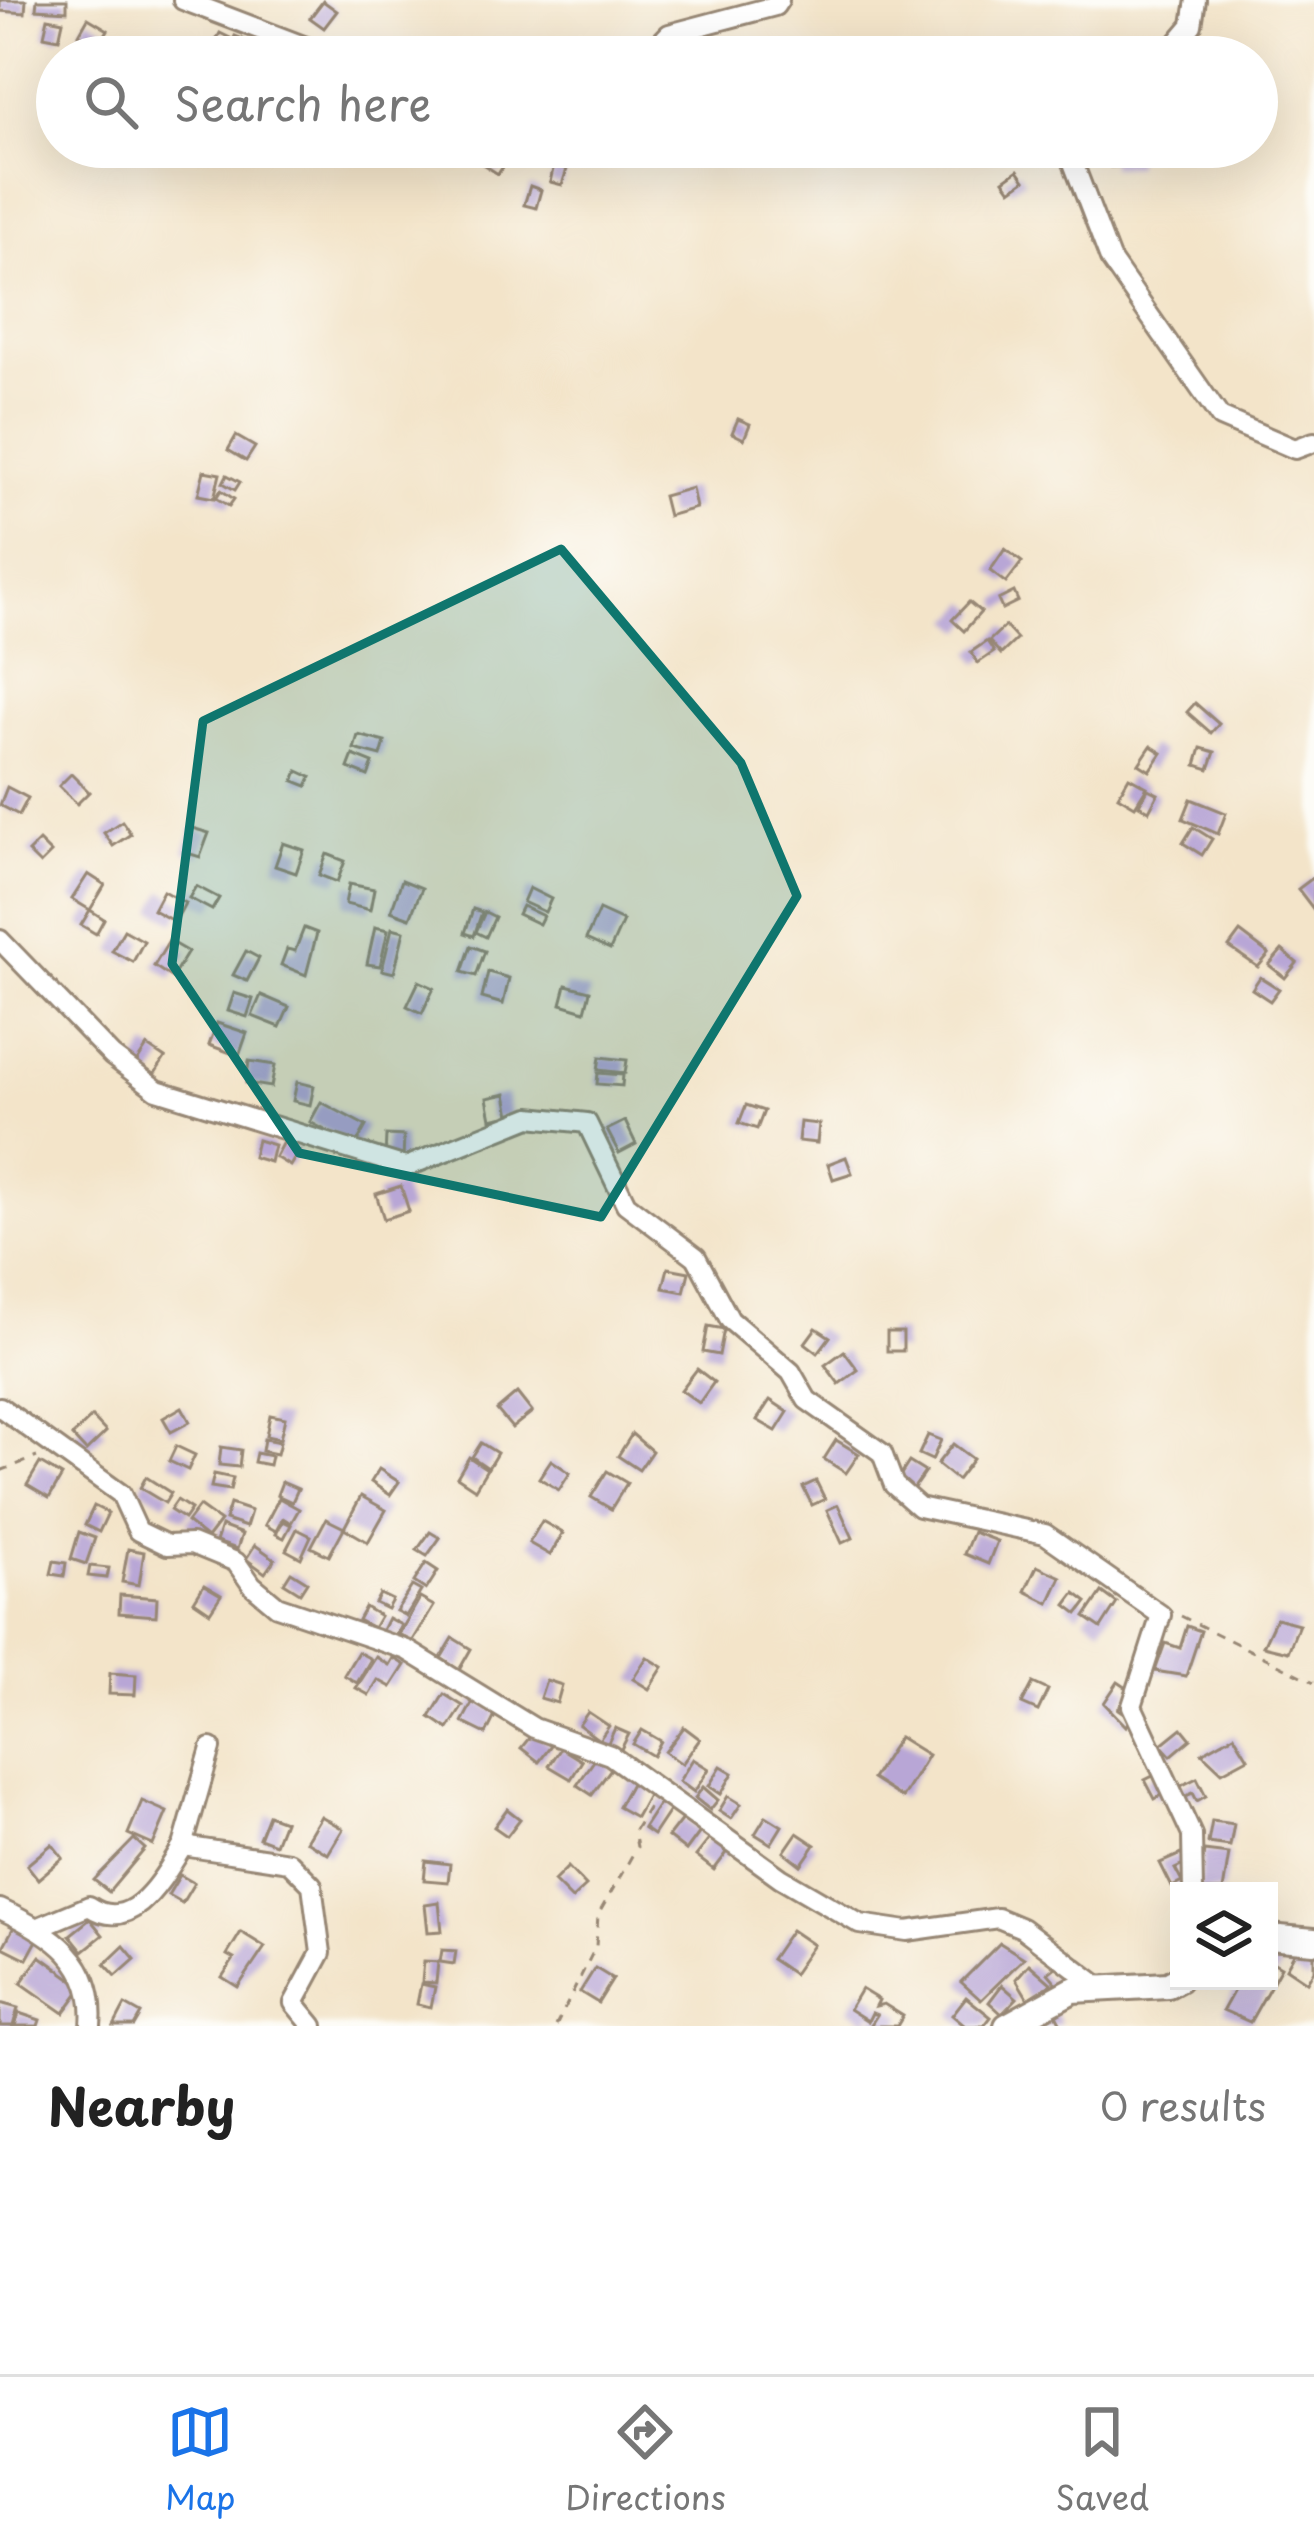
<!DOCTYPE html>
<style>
body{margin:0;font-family:"Playpen Sans",sans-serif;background:#f2f2f2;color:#222}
.controls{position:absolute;right:36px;bottom:36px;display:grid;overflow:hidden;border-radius:0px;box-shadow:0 12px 48px #0002}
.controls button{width:108px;height:108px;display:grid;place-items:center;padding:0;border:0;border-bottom:3px solid #e0e0e0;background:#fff;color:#222;font:60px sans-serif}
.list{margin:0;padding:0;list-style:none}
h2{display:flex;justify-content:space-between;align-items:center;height:156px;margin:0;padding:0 48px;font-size:51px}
h2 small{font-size:39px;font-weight:400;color:#767676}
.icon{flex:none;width:66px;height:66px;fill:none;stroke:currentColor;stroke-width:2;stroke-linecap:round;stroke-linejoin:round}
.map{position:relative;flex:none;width:1314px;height:2026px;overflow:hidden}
.search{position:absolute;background:#fff;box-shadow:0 12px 48px #0002;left:36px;right:36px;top:36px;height:132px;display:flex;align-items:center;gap:30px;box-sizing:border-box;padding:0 42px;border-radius:66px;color:#767676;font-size:45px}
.sheet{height:348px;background:#fff}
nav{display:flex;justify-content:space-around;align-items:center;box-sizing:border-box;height:168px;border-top:3px solid #e0e0e0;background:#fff;font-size:33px;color:#767676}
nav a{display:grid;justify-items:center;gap:6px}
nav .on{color:#1a73e8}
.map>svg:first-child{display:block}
.building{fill:#b8a6d6}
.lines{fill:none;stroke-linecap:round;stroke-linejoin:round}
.minor-casing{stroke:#978774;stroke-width:24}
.tertiary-casing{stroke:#978774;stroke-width:30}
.path{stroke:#978774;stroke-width:3;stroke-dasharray:9 9;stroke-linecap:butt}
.minor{stroke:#fff;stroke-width:18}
.tertiary{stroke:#fff;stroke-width:24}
.marked{fill:#0f766e;fill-opacity:0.2;stroke:#0f766e;stroke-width:9;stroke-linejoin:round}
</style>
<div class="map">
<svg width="1314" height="2026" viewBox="0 0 1314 2026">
<rect width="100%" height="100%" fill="#fdfcf7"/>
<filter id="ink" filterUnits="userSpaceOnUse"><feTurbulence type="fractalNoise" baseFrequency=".00833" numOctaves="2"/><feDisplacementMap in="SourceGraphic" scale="24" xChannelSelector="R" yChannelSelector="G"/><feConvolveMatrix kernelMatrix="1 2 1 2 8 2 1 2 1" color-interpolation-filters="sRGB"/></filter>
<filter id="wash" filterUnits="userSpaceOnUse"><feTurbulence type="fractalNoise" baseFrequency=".004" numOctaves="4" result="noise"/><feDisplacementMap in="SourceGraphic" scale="48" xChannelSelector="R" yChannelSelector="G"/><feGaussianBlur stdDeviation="2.7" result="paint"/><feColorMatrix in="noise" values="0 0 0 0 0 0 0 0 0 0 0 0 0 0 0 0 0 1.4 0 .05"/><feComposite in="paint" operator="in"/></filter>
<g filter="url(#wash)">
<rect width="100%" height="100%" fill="#f3e4c9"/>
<g id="blocks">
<g class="building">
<polygon points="0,0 26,0 25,13 0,11"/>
<polygon points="37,0 67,0 67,11 36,9"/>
<polygon points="323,1 337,11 324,28 310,18"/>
<polygon points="48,18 63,21 59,39 44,36"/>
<polygon points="88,18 108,30 98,46 79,34"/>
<polygon points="692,28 700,45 689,51 681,34"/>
<polygon points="220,33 230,38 221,57 215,57 209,54"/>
<polygon points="235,36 248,41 242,57 227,56"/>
<polygon points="491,147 510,156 498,174 481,163"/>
<polygon points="580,147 599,147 594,165 577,161"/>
<polygon points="1136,149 1136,166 1111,167 1110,150"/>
<polygon points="554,165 567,169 562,185 550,182"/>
<polygon points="1018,170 1025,180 1011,190 1004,180"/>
<polygon points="530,186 541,190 536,208 524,205"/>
<polygon points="738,419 750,424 744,439 732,433"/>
<polygon points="236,436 255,447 246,461 228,450"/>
<polygon points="204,471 220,474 214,498 198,495"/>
<polygon points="227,475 240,482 235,490 223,483"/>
<polygon points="692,488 696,508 668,516 663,496"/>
<polygon points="221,490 234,499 229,506 216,498"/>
<polygon points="1005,549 1022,562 1006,583 990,571"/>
<polygon points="1014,592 1018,601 1002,609 998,600"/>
<polygon points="969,602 981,612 964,631 952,620"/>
<polygon points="1005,626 1017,639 1001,654 989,641"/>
<polygon points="987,641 994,652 978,663 971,652"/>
<polygon points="1195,703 1219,724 1211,733 1187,712"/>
<polygon points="358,735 385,742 381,756 354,749"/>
<polygon points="1151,746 1162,753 1150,771 1139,764"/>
<polygon points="1201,748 1215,752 1209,769 1196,765"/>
<polygon points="353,755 373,763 368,776 348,768"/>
<polygon points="298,771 311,777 307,786 294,781"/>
<polygon points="71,774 89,792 77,804 59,786"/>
<polygon points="1129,777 1147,787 1135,806 1118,796"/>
<polygon points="7,787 28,798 19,815 0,805"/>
<polygon points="1148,789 1158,794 1149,811 1139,805"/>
<polygon points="1191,799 1226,813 1218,834 1183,819"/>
<polygon points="122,821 131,834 113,846 104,833"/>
<polygon points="1193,827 1212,839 1202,855 1183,843"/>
<polygon points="192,828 209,833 200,857 184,852"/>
<polygon points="39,841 51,853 40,864 28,852"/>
<polygon points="283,843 304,850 296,873 275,866"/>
<polygon points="327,854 345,861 337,882 319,875"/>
<polygon points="88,874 105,885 90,910 72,899"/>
<polygon points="1314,877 1314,910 1298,889"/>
<polygon points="402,880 422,888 410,918 391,911"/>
<polygon points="349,884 374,889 370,910 345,904"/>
<polygon points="196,886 219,898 212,910 189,898"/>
<polygon points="529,888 551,899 545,912 523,902"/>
<polygon points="163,891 185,903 175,922 153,910"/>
<polygon points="522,906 543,916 539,924 518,914"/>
<polygon points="473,909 482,912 474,936 465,933"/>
<polygon points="90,910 104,919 96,934 81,925"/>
<polygon points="599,910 623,921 610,950 586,939"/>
<polygon points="485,912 495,917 486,937 476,932"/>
<polygon points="375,927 388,930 380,966 367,964"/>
<polygon points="304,928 317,933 306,975 281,965 287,949 295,951"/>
<polygon points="392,928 404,931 394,973 382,970"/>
<polygon points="124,930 144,941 133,962 112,951"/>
<polygon points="1240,932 1269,954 1258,967 1229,947"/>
<polygon points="169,941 188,952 172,978 154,966"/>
<polygon points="471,946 485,951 476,976 462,972"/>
<polygon points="1282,950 1297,963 1285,978 1269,965"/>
<polygon points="246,951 259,958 247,981 233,975"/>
<polygon points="488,972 509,978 503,1004 482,998"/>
<polygon points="1260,977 1279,989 1270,1001 1252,989"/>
<polygon points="419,981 434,988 422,1013 407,1006"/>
<polygon points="566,985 590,991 585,1011 561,1004"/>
<polygon points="234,993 253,999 247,1017 228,1011"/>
<polygon points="261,995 289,1007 280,1027 252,1016"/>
<polygon points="217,1023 247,1033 239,1056 209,1045"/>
<polygon points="147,1046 165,1058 152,1078 134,1066"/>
<polygon points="600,1057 627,1060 625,1073 598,1070"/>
<polygon points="249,1061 275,1065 271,1087 246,1083"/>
<polygon points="598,1073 623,1075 622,1086 597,1084"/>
<polygon points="297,1082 314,1086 310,1105 293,1101"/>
<polygon points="506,1094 510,1115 491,1119 487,1098"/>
<polygon points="321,1102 366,1126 355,1146 310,1122"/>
<polygon points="746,1105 764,1111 757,1129 739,1123"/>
<polygon points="625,1121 636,1144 619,1153 607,1130"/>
<polygon points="800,1122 819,1124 817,1143 798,1141"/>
<polygon points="386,1135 404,1136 403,1161 385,1160"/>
<polygon points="257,1140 274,1145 270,1162 253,1157"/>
<polygon points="283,1142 299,1151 290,1166 275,1157"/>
<polygon points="846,1157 852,1173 833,1179 828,1164"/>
<polygon points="401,1186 409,1211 384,1219 376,1194"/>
<polygon points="668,1268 689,1272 684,1292 663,1288"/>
<polygon points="708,1326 724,1329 719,1355 703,1352"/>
<polygon points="816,1328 830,1337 818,1353 805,1343"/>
<rect x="887" y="1332" width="16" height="19"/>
<polygon points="844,1351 858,1370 839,1384 825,1365"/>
<polygon points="697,1369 714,1382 699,1403 681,1390"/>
<polygon points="517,1393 532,1412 512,1428 497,1410"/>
<polygon points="770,1400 788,1412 776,1431 757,1420"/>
<polygon points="182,1407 190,1422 171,1432 163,1418"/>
<polygon points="270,1415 285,1418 280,1439 266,1436"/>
<polygon points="92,1417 106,1432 86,1451 72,1436"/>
<polygon points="632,1434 652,1451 639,1470 618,1456"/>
<polygon points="928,1435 941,1440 932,1460 919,1454"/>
<polygon points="264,1439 280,1442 277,1454 262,1451"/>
<polygon points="836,1440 859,1454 846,1473 824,1459"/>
<polygon points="481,1443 497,1453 488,1468 472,1457"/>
<polygon points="953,1444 973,1459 957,1480 937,1464"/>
<polygon points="176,1446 195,1455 188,1470 169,1461"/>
<polygon points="221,1447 241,1450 239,1467 219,1465"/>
<polygon points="256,1453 271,1456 269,1465 254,1462"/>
<polygon points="469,1457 487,1469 475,1489 457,1477"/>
<polygon points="551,1460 570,1473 559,1490 539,1478"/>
<polygon points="909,1462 925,1472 913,1489 898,1479"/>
<polygon points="40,1463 62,1476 49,1498 27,1485"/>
<polygon points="379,1469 399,1482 390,1495 371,1482"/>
<polygon points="607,1471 627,1483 611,1509 591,1497"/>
<polygon points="214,1474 233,1478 230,1490 211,1487"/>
<polygon points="146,1477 171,1493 165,1503 140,1488"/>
<polygon points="816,1481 825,1499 812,1505 803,1487"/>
<polygon points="282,1482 298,1489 292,1502 277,1495"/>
<polygon points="361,1496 386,1510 368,1542 344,1528"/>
<polygon points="279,1498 299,1509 291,1523 283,1518 276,1531 265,1525"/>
<polygon points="177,1500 191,1509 184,1519 170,1510"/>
<polygon points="230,1504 251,1511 246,1527 225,1520"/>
<polygon points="838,1505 853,1538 842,1543 827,1510"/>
<polygon points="94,1506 108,1513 99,1532 85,1525"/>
<polygon points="199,1506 220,1521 207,1538 187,1522"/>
<polygon points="326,1519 344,1528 329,1556 311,1547"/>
<polygon points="283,1521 291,1525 284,1538 276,1534"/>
<polygon points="542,1521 563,1533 550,1555 529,1543"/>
<polygon points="221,1526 242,1534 237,1549 216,1542"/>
<polygon points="297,1529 311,1536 301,1558 286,1550"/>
<polygon points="79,1532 95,1538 86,1564 71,1559"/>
<polygon points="430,1532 440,1538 427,1556 417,1550"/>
<polygon points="973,1532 997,1541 988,1564 964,1554"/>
<polygon points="255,1545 275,1559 265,1573 246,1559"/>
<polygon points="128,1549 144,1552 139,1585 122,1582"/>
<polygon points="54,1561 66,1563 64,1576 51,1574"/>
<polygon points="426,1563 438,1571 426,1590 414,1582"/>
<polygon points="90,1566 109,1568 107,1578 88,1576"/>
<polygon points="1037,1566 1061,1577 1049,1603 1025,1591"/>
<polygon points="291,1572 307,1582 300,1593 284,1583"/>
<polygon points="204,1585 221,1595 210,1612 194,1601"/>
<polygon points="412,1586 421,1591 406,1616 396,1611"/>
<polygon points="1102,1592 1117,1603 1101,1628 1085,1617"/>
<polygon points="1075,1593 1087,1602 1078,1614 1066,1605"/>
<polygon points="380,1594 392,1600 387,1609 375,1603"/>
<polygon points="120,1595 157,1598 156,1616 119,1613"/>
<polygon points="420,1598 434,1606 412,1642 399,1634"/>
<polygon points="365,1607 380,1616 373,1628 358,1620"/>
<polygon points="388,1618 401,1625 395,1637 382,1630"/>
<polygon points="1276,1618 1299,1624 1288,1652 1263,1646"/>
<polygon points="1187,1626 1201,1631 1186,1676 1155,1671 1165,1643 1180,1648"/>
<polygon points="453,1638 471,1649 459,1670 441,1658"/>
<polygon points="358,1652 371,1659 357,1683 344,1675"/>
<polygon points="376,1657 389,1665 393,1658 405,1665 391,1687 378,1680 369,1695 356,1688"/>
<polygon points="647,1657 663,1667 649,1689 633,1679"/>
<polygon points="110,1673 136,1675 135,1695 109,1694"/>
<polygon points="546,1680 562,1685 557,1703 540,1698"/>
<polygon points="1118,1682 1130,1690 1118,1709 1131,1718 1126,1726 1104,1703"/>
<polygon points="1033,1683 1048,1690 1038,1711 1022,1704"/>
<polygon points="444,1694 463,1706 448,1729 430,1717"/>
<polygon points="474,1700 497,1712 486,1734 462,1722"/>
<polygon points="588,1712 609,1726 599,1740 579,1725"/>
<polygon points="684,1727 700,1739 682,1764 665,1752"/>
<polygon points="615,1728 629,1734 620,1751 607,1745"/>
<polygon points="1182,1728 1191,1739 1171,1756 1161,1745"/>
<polygon points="642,1730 661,1741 653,1756 633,1744"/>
<polygon points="534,1732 551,1746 539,1762 521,1748"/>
<polygon points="1234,1735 1248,1758 1222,1772 1202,1753"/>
<polygon points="899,1737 928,1755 902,1798 872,1779"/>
<polygon points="561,1748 582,1761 571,1779 549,1766"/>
<polygon points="598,1755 613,1766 592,1795 577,1785"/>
<polygon points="693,1759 709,1769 694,1792 679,1781"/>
<polygon points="721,1766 733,1773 721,1794 709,1786"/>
<polygon points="1159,1773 1169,1791 1155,1799 1145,1780"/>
<polygon points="634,1778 652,1788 636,1817 618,1807"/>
<polygon points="1197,1778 1206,1796 1197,1801 1193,1793 1184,1797 1179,1787"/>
<polygon points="703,1787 718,1800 710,1810 695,1798"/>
<polygon points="728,1796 741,1804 731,1819 719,1811"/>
<polygon points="662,1799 673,1805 653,1835 643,1828"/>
<polygon points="142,1801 167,1812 153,1845 128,1834"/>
<polygon points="507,1809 520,1819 507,1836 494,1827"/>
<polygon points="268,1815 284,1821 275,1844 259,1838"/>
<polygon points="321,1816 343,1829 328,1854 306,1841"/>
<polygon points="766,1816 782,1826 771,1844 755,1834"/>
<polygon points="682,1819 700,1832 686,1851 668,1837"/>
<polygon points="1212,1821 1234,1824 1230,1846 1208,1843"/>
<polygon points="797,1833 815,1845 801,1865 784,1852"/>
<polygon points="711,1837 729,1850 714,1870 696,1856"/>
<polygon points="134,1839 145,1849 109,1892 94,1880"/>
<polygon points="52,1844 63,1858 38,1879 27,1865"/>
<polygon points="1204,1851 1229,1854 1223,1891 1198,1891"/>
<polygon points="1181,1854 1185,1864 1175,1869 1182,1882 1172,1887 1160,1863"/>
<polygon points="426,1861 450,1864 448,1882 424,1880"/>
<polygon points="568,1867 586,1886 572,1899 554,1881"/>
<polygon points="180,1875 194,1883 182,1903 168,1895"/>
<polygon points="439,1902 442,1931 428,1932 425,1904"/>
<polygon points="90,1919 103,1935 83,1951 70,1935"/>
<polygon points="16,1923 40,1935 27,1959 3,1947"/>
<polygon points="791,1930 813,1945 793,1974 771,1959"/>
<polygon points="241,1932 265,1947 238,1987 222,1977 234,1959 227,1955"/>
<polygon points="1302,1940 1314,1948 1314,1970 1307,1982 1286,1968"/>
<polygon points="1000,1943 1024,1958 981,2000 961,1982"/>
<polygon points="124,1946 135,1959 116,1976 105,1964"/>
<polygon points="442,1950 456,1951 454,1964 440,1962"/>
<polygon points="40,1956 83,1987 64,2013 21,1983"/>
<polygon points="1269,1960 1281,1967 1250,2022 1223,2010 1239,1981 1269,1981"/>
<polygon points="424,1961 438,1962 436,1983 422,1982"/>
<polygon points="1061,1963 1073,1978 1058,1985 1048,1973"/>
<polygon points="1029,1964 1052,1984 1028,1999 1016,1979"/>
<polygon points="595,1968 613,1979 598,2003 580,1992"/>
<polygon points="421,1984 435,1987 431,2007 417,2004"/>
<polygon points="1002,1985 1017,1998 1002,2014 989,2002"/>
<polygon points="861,1989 879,2000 876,2006 884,2004 903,2016 897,2026 870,2026 877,2015 872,2013 868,2021 849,2009"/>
<polygon points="966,1997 991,2017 984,2026 965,2026 952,2015"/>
<polygon points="0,2003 18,2008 13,2026 0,2026"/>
<polygon points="125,2005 141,2014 134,2026 114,2026"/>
<polygon points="1053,2009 1061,2024 1042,2026 1037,2017"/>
<polygon points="19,2013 40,2020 38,2026 15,2026"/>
</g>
</g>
</g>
<g filter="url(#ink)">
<use href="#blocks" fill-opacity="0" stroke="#978774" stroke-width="3"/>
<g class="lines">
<defs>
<g id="minor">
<polyline points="183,0 332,57"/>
<polyline points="647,57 669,34 775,6 779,0"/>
<polyline points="1165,57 1192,25 1196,0"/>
<polyline points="1067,147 1110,259 1220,417 1295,449 1314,442"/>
<polyline points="0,940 112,1056 157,1090 406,1167 530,1117 587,1123 626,1204 696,1257 730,1320 791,1372 807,1400 882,1453 894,1485 919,1507 1045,1534 1161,1615 1132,1706 1192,1835 1193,1891"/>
<polyline points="0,1407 121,1494 138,1531 167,1545 192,1544 236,1562 252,1585 277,1606 407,1650 534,1728 610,1755 781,1878 860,1924 907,1931 998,1918 1022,1928 1100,1987"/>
<polyline points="211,1748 183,1846 289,1862 312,1885 321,1953 294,2003 313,2026"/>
<path d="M0,1909C53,1934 97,1962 91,2026"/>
<path d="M39,1927L89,1906C133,1936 163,1877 183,1846"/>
</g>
<g id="tertiary">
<polyline points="1269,1937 1314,1941"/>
<polyline points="1007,2026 1073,1990 1168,1985 1179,1979"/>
</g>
</defs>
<use href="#minor" class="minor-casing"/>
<use href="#tertiary" class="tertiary-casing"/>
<g class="path">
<polyline points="0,1471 37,1457"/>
<polyline points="1181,1616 1314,1682"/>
<polyline points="556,2026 596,1946 598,1915 637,1847 634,1831 649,1807"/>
</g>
<use href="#minor" class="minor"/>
<use href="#tertiary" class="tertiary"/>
</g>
</g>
<path class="marked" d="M561,549L741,763L797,896L601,1217L299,1153L172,964L203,721Z"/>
</svg>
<div class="controls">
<button><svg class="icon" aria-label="layers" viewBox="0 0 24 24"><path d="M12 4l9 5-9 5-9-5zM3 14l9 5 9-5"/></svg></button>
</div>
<div class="search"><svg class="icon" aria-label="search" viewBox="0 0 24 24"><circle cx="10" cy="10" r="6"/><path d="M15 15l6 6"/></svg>Search here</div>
</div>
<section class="sheet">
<h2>Nearby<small>0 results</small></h2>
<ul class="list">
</ul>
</section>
<nav>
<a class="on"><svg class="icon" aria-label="map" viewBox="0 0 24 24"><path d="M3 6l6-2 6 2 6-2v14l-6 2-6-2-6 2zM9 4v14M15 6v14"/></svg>Map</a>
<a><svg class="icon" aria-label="directions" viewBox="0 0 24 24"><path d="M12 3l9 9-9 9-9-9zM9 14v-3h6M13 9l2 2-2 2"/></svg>Directions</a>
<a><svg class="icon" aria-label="saved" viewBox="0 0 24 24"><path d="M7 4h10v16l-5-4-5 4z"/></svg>Saved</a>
</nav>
